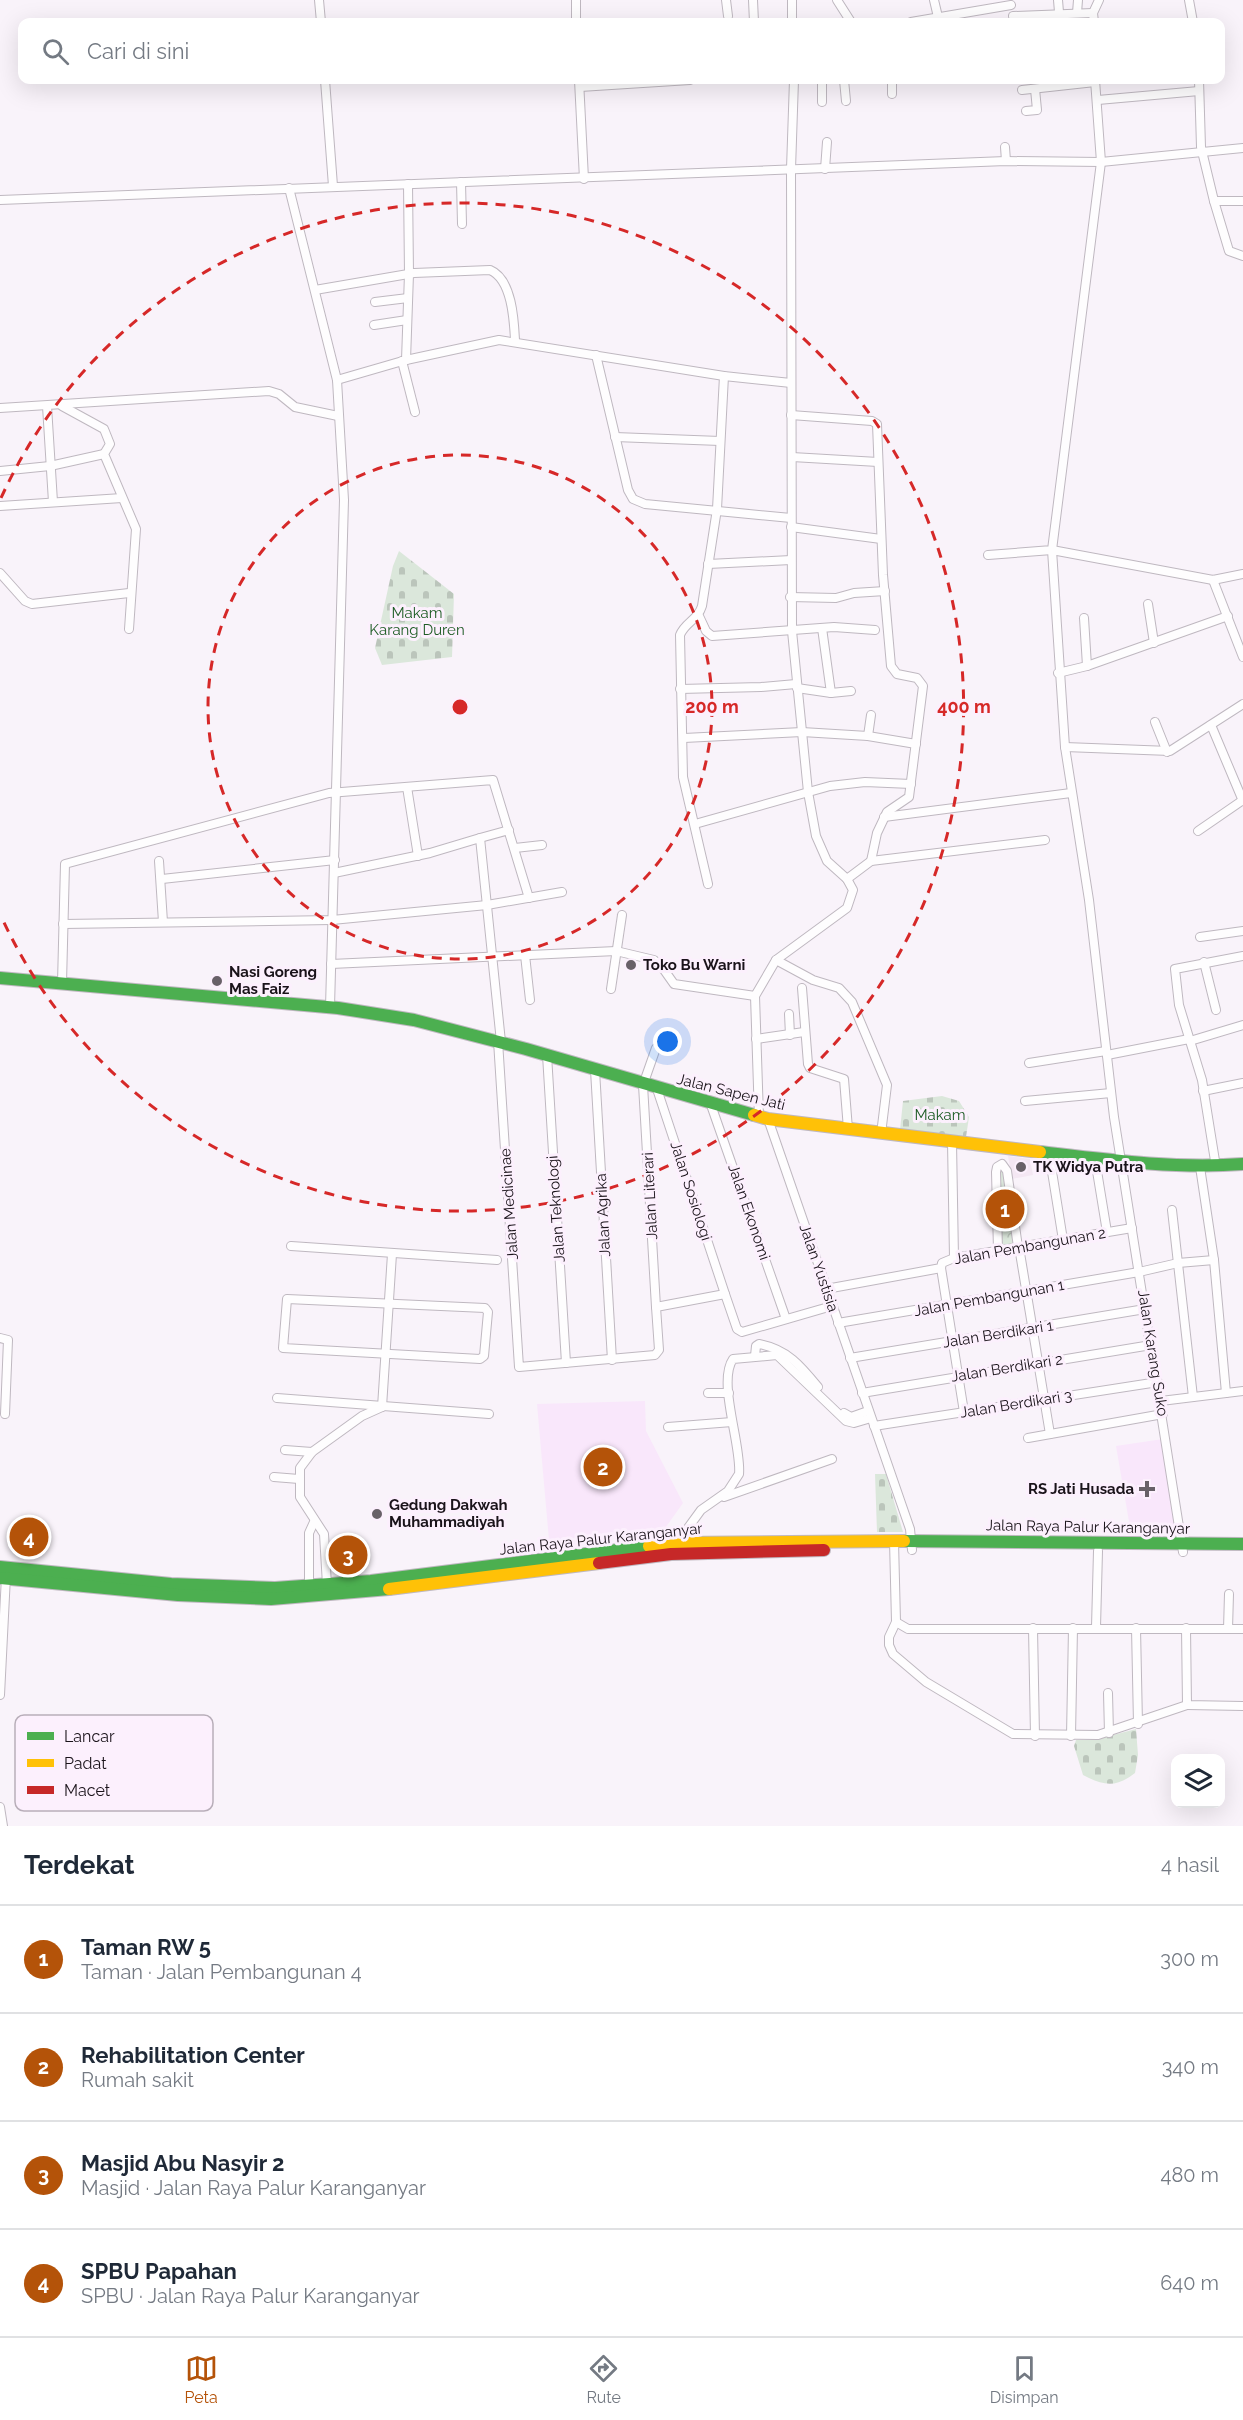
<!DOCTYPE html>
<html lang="id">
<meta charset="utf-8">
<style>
body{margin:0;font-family:Raleway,sans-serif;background:#f2f2f3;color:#1f2937}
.controls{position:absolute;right:18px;bottom:18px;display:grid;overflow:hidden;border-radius:12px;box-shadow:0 6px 24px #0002}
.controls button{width:54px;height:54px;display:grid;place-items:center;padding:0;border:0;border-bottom:2px solid #e0e1e3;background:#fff;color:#1f2937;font:30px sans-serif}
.you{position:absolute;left:668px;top:1042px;width:21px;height:21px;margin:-15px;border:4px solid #fff;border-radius:50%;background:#1a73e8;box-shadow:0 0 0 9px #1a73e833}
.badge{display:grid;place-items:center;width:39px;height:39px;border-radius:50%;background:#b45309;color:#fff;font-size:20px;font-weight:700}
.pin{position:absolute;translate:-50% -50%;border:3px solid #fff;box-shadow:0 2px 6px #0006}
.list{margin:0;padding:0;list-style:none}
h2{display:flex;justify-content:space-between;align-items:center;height:78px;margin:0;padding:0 24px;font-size:26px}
h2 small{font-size:20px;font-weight:400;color:#747a83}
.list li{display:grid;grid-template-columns:39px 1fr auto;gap:18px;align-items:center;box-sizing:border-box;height:108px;padding:0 24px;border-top:2px solid #e0e1e3}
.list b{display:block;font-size:22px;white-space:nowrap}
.list p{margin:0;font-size:20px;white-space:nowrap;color:#747a83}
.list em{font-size:20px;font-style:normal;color:#747a83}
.icon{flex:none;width:33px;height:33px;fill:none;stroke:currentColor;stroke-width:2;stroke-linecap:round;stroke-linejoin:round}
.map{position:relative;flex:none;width:1243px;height:1826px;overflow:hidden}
.search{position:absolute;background:#fff;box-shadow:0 6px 24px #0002;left:18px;right:18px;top:18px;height:66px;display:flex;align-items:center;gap:15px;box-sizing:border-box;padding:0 21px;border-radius:12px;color:#747a83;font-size:22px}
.sheet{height:510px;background:#fff}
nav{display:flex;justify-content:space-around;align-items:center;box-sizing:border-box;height:84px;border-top:2px solid #e0e1e3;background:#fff;font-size:16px;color:#747a83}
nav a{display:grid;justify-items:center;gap:3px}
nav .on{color:#b45309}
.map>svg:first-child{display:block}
.built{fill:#f9e7fb}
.education{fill:#f4e7f3}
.cemetery{fill:url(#cemetery-stones)}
.park{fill:url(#park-crowns)}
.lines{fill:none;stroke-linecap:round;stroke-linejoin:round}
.street-casing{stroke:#bfb8c0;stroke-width:10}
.fast-casing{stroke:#bfb8c0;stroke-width:14}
.slow-casing{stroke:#bfb8c0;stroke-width:14}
.jam-casing{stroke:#bfb8c0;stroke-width:14}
.street{stroke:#fefdfe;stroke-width:8}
.fast{stroke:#4caf50;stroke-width:12}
.slow{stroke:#ffc107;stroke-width:12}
.jam{stroke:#c62828;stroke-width:12}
.ring{fill:none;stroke:#d62828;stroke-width:3;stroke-dasharray:10 8}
.poi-dot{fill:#686168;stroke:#fcf0fd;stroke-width:2}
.labels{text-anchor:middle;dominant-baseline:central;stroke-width:6;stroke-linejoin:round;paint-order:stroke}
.park-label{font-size:15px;fill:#1d5c24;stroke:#fcf0fd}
.poi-label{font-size:15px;font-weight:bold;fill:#1a131a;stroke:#fcf0fd;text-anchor:start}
.street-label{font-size:15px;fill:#1a131a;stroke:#fcf0fd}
.key{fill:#fcf0fd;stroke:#b8aeb9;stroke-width:1.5}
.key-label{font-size:16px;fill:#1a131a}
.centre{fill:#d62828;stroke:#fcf0fd;stroke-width:3}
.ring-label{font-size:18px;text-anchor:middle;font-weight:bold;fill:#d62828;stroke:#fcf0fd;stroke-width:6;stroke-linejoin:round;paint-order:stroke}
</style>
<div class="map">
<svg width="1243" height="1826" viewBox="0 0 1243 1826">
<defs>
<pattern id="cemetery-stones" width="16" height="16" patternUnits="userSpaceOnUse" patternTransform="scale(1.5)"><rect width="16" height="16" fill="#dbe7db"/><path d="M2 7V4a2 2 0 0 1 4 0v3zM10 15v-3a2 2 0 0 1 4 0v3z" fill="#bbc5bb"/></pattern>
<pattern id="park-crowns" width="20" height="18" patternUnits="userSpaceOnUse" patternTransform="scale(1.5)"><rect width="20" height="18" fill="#dbe7db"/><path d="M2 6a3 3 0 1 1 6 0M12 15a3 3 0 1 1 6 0" fill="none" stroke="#bbc5bb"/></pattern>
</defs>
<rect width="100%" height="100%" fill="#f9f3fa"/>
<g class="built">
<polygon points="645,1401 646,1431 683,1503 663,1531 549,1540 537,1404"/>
<polygon points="1163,1439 1178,1532 1132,1539 1116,1446"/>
</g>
<polygon class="education" points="1008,1156 1030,1159 1033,1175 1012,1179"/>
<g class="cemetery">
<polygon points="399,551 454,594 452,657 382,665 375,648 393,566"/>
<polygon points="942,1096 959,1101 969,1117 966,1137 900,1130 903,1101"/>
<polygon points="875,1474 886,1474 903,1532 877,1532"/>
<path d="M1136,1729L1138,1755L1135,1773C1116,1788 1104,1786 1083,1775L1074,1746L1076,1740L1098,1739Z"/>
</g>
<polygon class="park" points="1003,1166 1016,1245 1001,1247 998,1168"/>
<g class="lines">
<defs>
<g id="street">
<polyline points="319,0 321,22"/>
<polyline points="576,0 576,22"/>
<polyline points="726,0 728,16"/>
<polyline points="753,0 754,22"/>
<polyline points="792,0 792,22"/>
<polyline points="837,0 851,22"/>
<polyline points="934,0 938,17"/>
<polyline points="1058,0 1059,12"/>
<polyline points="1189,0 1193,22"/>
<polyline points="1077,13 1078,0"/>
<polyline points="1013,16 1093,13"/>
<polyline points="911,22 1011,5"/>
<polyline points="1094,22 1093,13 1099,0"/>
<polyline points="325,80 333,186"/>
<polyline points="579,80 584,179"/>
<polyline points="794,80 791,169 792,631 808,792 816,836 827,861 847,879 871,861 1045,840"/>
<polyline points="822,80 822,102"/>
<polyline points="844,80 846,101"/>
<polyline points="892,80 892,94"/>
<polyline points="1199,80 1201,147 1214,201 1243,201"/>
<polyline points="580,87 690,80"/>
<polyline points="1022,90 1095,82"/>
<polyline points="1098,100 1199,91"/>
<polyline points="1026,111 1037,110 1035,89"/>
<polyline points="1005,147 1006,161"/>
<polyline points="825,169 827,142"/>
<polyline points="461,182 462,224"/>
<polyline points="289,188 337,380 344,500 330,1007"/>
<polyline points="0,200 1006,161 1101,162 1243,148"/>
<polyline points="1214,201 1229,251 1243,256"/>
<path d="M315,290L414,273L490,270C512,279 514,320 515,340"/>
<polyline points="375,302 408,298"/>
<polyline points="374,325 407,320"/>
<polyline points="596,355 628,490 633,499 645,504 791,518"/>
<polyline points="406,360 409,274 408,184"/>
<polyline points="402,361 415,412"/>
<polyline points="337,380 406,360 499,340 724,376 791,383"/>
<polyline points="47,406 53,502"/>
<polyline points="62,406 104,429 110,444 104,454 136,529 129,629"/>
<polyline points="0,408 269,391 279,394 295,407 338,416"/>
<polyline points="791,415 872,421 877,424 883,575 891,666 897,674 917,678 923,686 909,797 887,812 877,833 871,861"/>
<polyline points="615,437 720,441"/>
<polyline points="792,457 878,462"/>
<polyline points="0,471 50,466 104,454"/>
<polyline points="0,506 122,498"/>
<polyline points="791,527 881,539"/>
<polyline points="988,555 1052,550 1101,162 1095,80"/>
<polyline points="708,564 791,560"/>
<polyline points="0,573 25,601 32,604 129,593"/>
<polyline points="1213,580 1243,657"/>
<polyline points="790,597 836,598 854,593 885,591"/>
<polyline points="1148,604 1154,643"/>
<polyline points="699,616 706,631 712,636 834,627 875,630"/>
<polyline points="1084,618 1087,666"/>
<polyline points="822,628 831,693"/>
<polyline points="1058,673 1087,666 1228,616"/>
<polyline points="797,688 831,693 851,691"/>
<polyline points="680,689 761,687 796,684"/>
<polyline points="1155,722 1167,752"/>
<polyline points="1211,725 1243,801"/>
<polyline points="868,736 871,715"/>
<polyline points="684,738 802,732 868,736 916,744"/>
<polyline points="1065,747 1170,751 1243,704"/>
<polyline points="407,787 418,856"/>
<polyline points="884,817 1071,793"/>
<polyline points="695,824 830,786 865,782 911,784"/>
<polyline points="1198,831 1243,800"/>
<polyline points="480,838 509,830"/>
<polyline points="515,848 542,845"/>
<polyline points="159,861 163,922"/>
<polyline points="334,873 430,853 480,838 501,1042"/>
<polyline points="162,879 335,860"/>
<path d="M708,884L683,777L680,635C685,622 698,620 702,606L717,509L724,376"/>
<polyline points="63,924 332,920 487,905 562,892"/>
<polyline points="1200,937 1243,931"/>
<polyline points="525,955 530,1000"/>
<polyline points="776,960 813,980 839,988 852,1002 887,1085 881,1134"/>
<polyline points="1204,962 1216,1010"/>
<polyline points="331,964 616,951 654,960 662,967 674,984 755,996"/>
<polyline points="62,983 65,864 329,793 493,780 529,898"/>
<polyline points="802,988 808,1064 810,1068 844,1079 848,1129"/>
<polyline points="611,989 622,915"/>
<polyline points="789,1014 790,1035"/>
<polyline points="756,1039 804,1032"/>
<polyline points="498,1041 519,1367 655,1355 659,1350 656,1307 725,1294 737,1329 742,1332 832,1306"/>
<polyline points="1190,1041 1243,1025"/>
<polyline points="547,1055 566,1363"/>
<polyline points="1107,1055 1189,1039"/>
<polyline points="1029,1063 1106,1051"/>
<polyline points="595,1070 612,1360"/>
<polyline points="657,1089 725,1294"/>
<polyline points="1203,1091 1243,1083"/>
<polyline points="1025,1101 1111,1093"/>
<polyline points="711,1105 786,1319"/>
<polyline points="759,1117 755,996 776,960 847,908 853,890 847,879"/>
<polyline points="768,1119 910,1529 912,1550"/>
<polyline points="952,1142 954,1258"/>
<polyline points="1049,1153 1063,1240"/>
<polyline points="1095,1159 1107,1232"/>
<polyline points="1200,1167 1214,1260 1226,1393"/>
<polyline points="1216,1167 1202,1080 1179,1005 1175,969 1243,956"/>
<polyline points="1172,1210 1193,1397"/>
<polyline points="291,1246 497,1260"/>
<polyline points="1019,1247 1050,1434"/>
<polyline points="998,1250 996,1172 997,1167 1002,1164 1007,1171 1018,1247"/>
<polyline points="941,1268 964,1412"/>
<polyline points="826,1289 941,1268 942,1263 954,1258 1132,1228"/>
<polygon points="287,1299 485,1308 488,1312 484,1356 480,1359 283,1348"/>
<polyline points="656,1307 643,1085 656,1048"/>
<polyline points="838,1323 1139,1272 1178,1263 1214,1260"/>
<polyline points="0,1338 8,1340 5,1414"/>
<path d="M755,1356L756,1346L759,1344C787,1349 801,1366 818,1387"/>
<polyline points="850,1358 1145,1309"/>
<polyline points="708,1393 729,1393"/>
<polyline points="862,1393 1151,1345"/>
<polyline points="277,1398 489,1414"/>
<polyline points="1161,1401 1243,1391"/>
<polyline points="382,1407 392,1254"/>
<polyline points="844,1413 851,1417 868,1411"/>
<polyline points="874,1426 1158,1382"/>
<polyline points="668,1427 732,1422"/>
<polyline points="1028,1438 1163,1414"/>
<polyline points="285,1450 312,1452"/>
<polyline points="274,1477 299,1479"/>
<polyline points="724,1497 832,1459"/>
<polyline points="894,1541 896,1622 889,1637 889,1645 893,1654 926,1682 1013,1734 1098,1735 1187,1705"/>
<path d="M677,1543L701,1510L728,1491L739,1474C742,1446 717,1382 733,1359L777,1355L846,1421L854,1423L871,1418"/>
<polyline points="1183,1552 1114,1117 1089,900 1065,747 1052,550 1213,580 1243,574"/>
<polyline points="327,1585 324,1534 300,1497 300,1468 312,1452 362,1416 382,1407"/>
<polyline points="309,1587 309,1533 314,1522"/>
<polyline points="896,1622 908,1629 1243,1629"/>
<polyline points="1096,1627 1098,1551"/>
<polyline points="1033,1628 1035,1736"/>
<polyline points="1136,1628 1138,1724"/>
<polyline points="1186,1628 1187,1705 1243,1706"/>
<polyline points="1228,1629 1229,1594"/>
<polyline points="1108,1693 1109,1733"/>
<polyline points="0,1695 6,1576"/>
<polyline points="1071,1736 1073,1628"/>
<polyline points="0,1807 3,1826"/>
</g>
<g id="fast">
<polyline points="0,978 338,1008 414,1020 526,1049 754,1115"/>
<path d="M1040,1152C1108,1160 1175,1169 1243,1164"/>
<polyline points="904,1541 1243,1544"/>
<polyline points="0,1567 171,1584 275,1588 371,1581 649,1546"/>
<polyline points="0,1578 178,1595 271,1599 389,1589"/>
</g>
<g id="slow">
<polyline points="754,1115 768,1119 1040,1152"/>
<polyline points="649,1546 677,1543 904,1541"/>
<polyline points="389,1589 599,1563"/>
</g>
<polyline id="jam" points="599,1563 671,1554 824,1550"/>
</defs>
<use href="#street" class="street-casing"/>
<use href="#fast" class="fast-casing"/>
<use href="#slow" class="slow-casing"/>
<use href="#jam" class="jam-casing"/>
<use href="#street" class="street"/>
<use href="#fast" class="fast"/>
<use href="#slow" class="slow"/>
<use href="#jam" class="jam"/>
</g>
<g class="ring">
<circle cx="460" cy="707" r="252"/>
<path d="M1 498A504 504 0 1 1 1 916"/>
</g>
<g class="poi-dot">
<circle cx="631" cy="965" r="6"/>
<circle cx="217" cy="981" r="6"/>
<circle cx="1021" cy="1167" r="6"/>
<path d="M1144 1480h6v6h6v6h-6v6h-6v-6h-6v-6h6z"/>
<circle cx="377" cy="1514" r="6"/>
</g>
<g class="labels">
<g class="park-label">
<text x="417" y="613">Makam<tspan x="417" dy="17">Karang Duren</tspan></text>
<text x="940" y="1115">Makam</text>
</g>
<g class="poi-label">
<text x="643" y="965">Toko Bu Warni</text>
<text x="229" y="972">Nasi Goreng<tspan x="229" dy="17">Mas Faiz</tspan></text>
<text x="1033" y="1167">TK Widya Putra</text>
<text x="1134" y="1489" text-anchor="end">RS Jati Husada</text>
<text x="389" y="1505">Gedung Dakwah<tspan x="389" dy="17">Muhammadiyah</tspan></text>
</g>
<g class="street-label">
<text transform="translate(731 1092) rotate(14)">Jalan Sapen Jati</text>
<text transform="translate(691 1191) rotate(72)">Jalan Sosiologi</text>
<text transform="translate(650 1196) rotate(-93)">Jalan Literari</text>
<text transform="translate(509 1204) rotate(-94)">Jalan Medicinae</text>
<text transform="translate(556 1209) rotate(-94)">Jalan Teknologi</text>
<text transform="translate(749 1212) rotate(71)">Jalan Ekonomi</text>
<text transform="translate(603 1215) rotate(-93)">Jalan Agrika</text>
<text transform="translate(1030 1246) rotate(-10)">Jalan Pembangunan 2</text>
<text transform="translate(819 1268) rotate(71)">Jalan Yustisia</text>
<text transform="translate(989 1298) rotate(-10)">Jalan Pembangunan 1</text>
<text transform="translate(998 1334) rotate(-9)">Jalan Berdikari 1</text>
<text transform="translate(1153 1353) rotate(81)">Jalan Karang Suko</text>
<text transform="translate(1007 1368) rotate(-9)">Jalan Berdikari 2</text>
<text transform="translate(1016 1404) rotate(-9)">Jalan Berdikari 3</text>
<text transform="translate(1088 1527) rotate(1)">Jalan Raya Palur Karanganyar</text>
<text transform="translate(601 1539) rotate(-6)">Jalan Raya Palur Karanganyar</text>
</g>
</g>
<rect x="15" y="1715" width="198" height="96" rx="9" class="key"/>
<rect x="27" y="1732" width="27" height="8" fill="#4caf50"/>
<rect x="27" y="1759" width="27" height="8" fill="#ffc107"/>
<rect x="27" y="1786" width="27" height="8" fill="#c62828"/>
<g class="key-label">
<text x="64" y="1742">Lancar</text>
<text x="64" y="1769">Padat</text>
<text x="64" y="1796">Macet</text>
</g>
<circle cx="460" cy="707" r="9" class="centre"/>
<g class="ring-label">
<text x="712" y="713">200 m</text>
<text x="964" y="713">400 m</text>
</g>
</svg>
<div class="controls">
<button><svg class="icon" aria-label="layers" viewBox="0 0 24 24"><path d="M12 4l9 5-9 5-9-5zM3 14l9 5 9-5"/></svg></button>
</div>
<div class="you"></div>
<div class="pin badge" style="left:1005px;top:1209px">1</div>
<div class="pin badge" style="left:603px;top:1467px">2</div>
<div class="pin badge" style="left:348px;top:1555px">3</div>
<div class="pin badge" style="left:29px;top:1537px">4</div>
<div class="search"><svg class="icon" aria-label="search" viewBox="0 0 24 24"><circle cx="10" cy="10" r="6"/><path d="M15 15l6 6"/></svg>Cari di sini</div>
</div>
<section class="sheet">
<h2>Terdekat<small>4 hasil</small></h2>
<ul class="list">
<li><span class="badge">1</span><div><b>Taman RW 5</b><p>Taman · Jalan Pembangunan 4</p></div><em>300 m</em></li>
<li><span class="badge">2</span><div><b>Rehabilitation Center</b><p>Rumah sakit</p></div><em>340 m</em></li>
<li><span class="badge">3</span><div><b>Masjid Abu Nasyir 2</b><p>Masjid · Jalan Raya Palur Karanganyar</p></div><em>480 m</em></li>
<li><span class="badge">4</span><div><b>SPBU Papahan</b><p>SPBU · Jalan Raya Palur Karanganyar</p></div><em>640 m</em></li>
</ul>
</section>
<nav>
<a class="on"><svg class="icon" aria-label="map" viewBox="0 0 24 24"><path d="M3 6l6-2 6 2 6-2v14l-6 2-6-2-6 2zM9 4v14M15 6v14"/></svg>Peta</a>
<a><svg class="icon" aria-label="directions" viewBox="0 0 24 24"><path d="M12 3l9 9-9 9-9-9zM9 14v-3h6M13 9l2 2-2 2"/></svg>Rute</a>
<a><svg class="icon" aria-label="saved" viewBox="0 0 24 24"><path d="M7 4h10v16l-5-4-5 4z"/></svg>Disimpan</a>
</nav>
